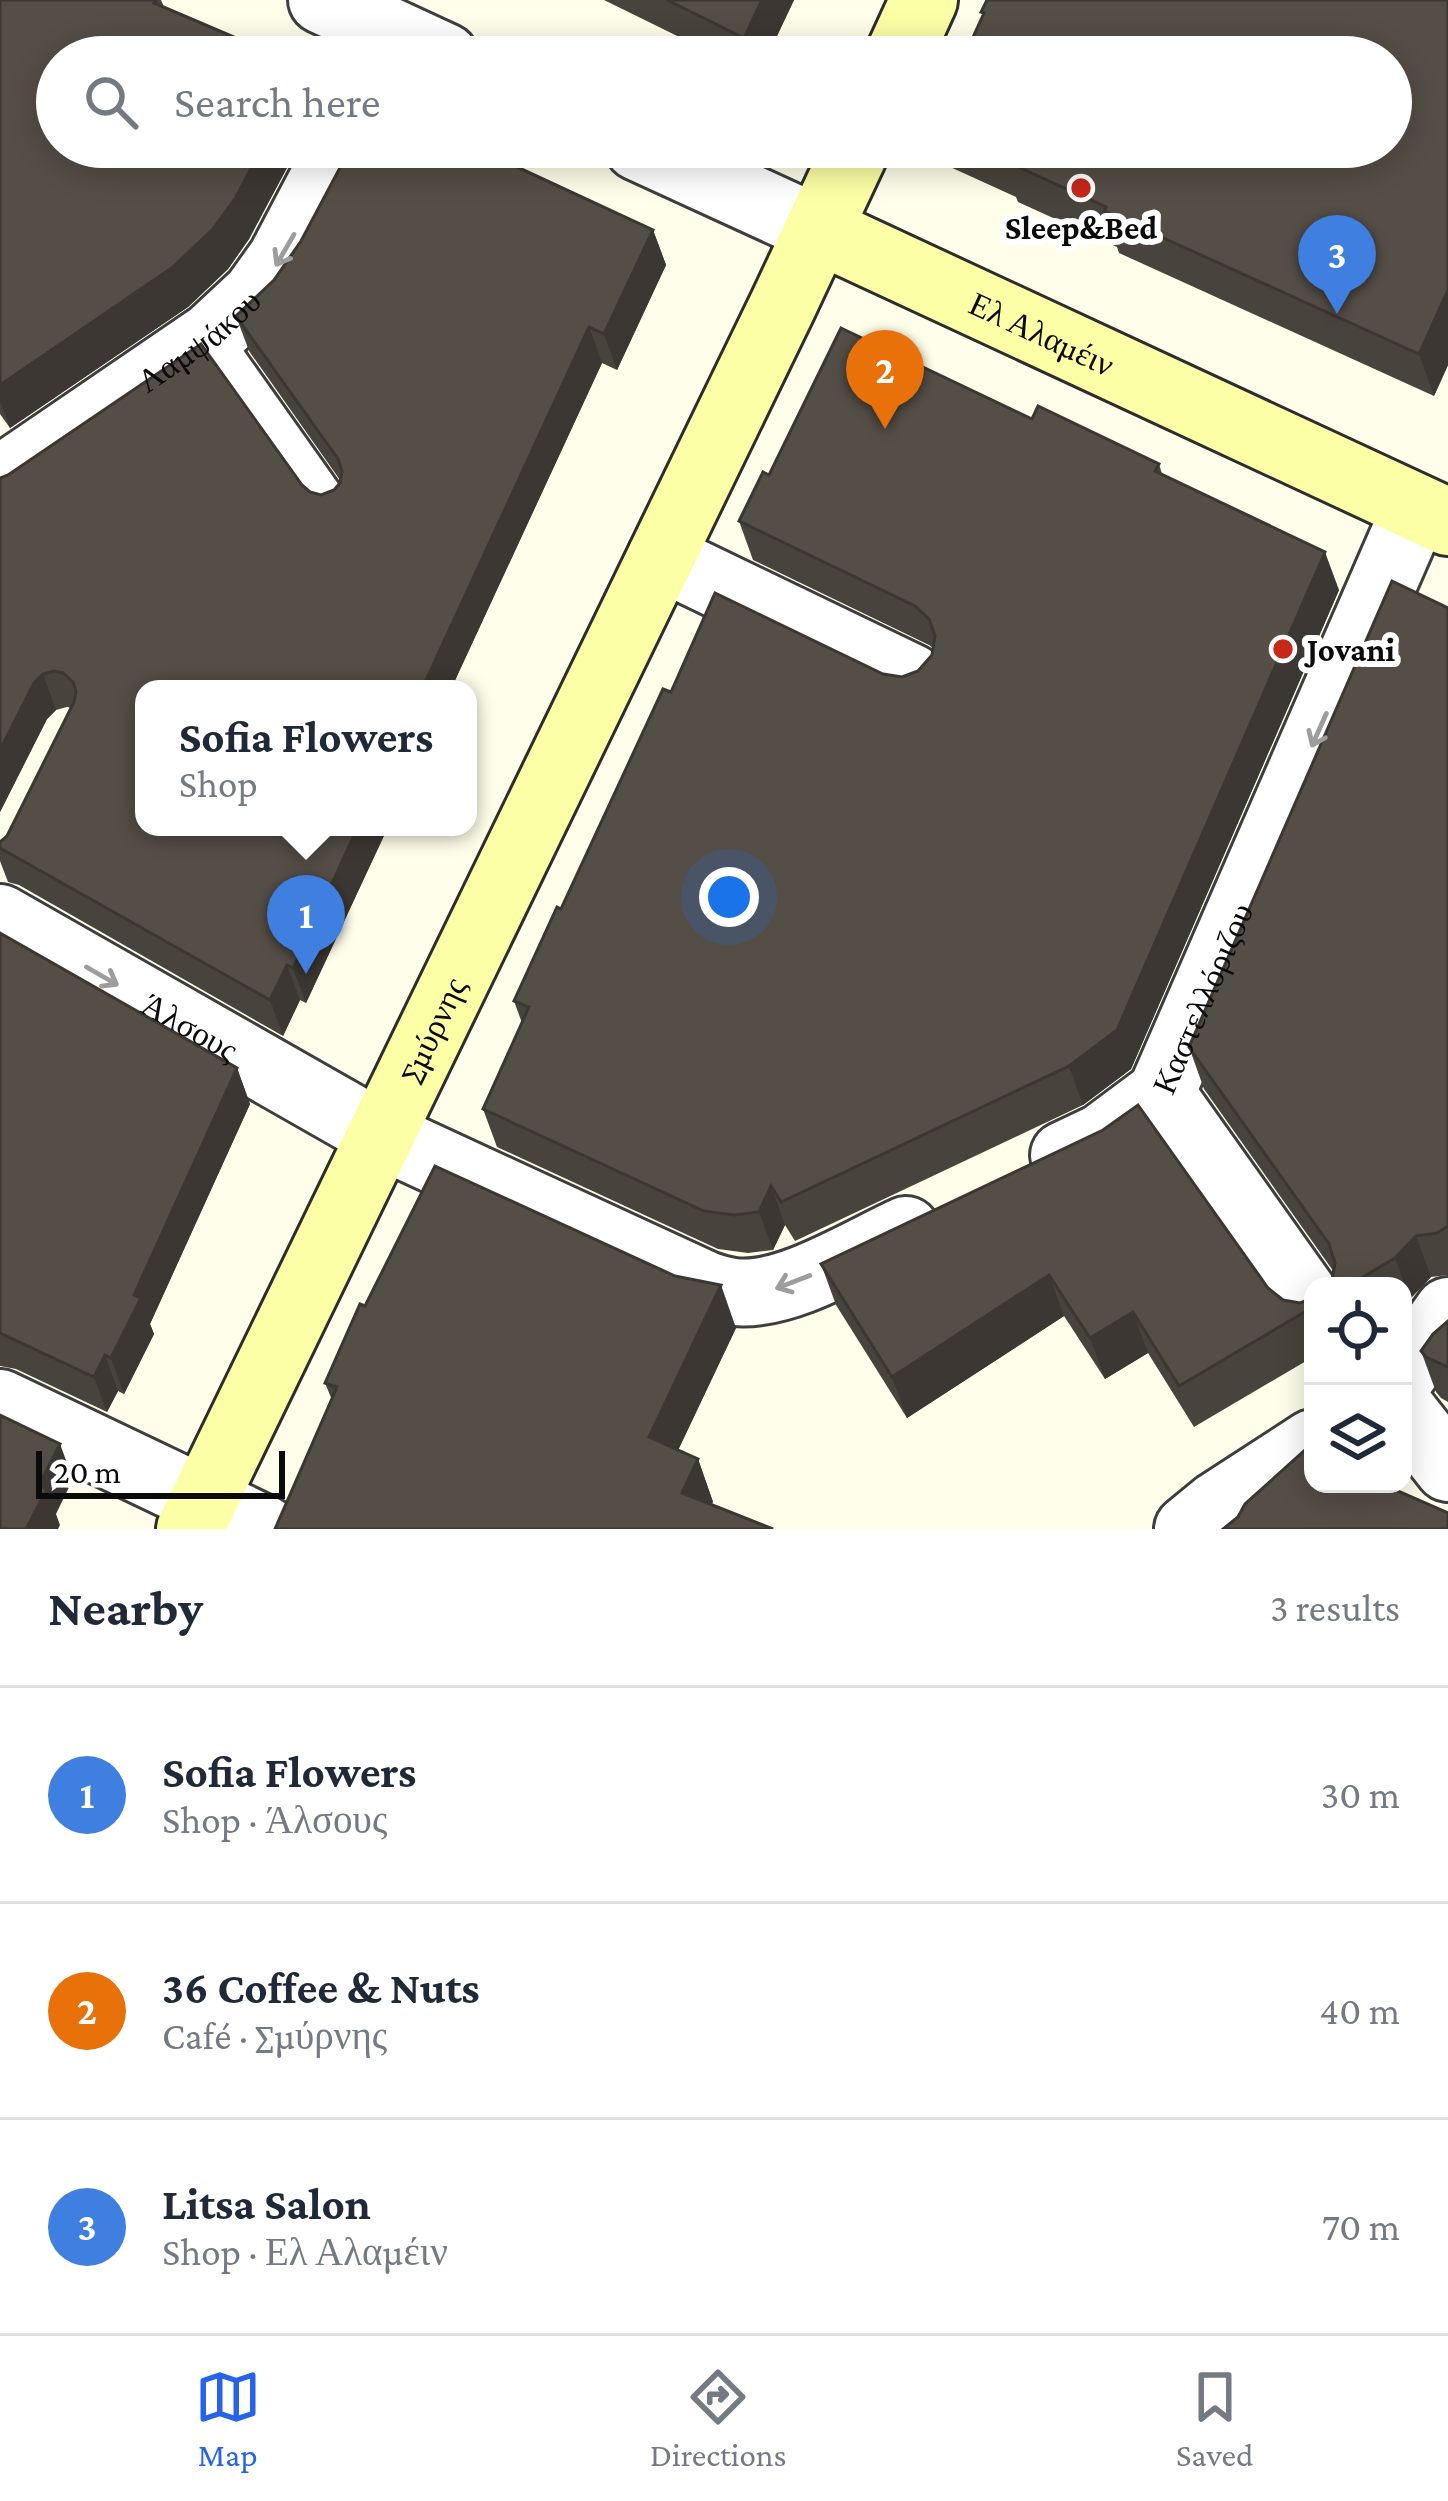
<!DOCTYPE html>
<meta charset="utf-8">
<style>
body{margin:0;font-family:"Crimson Pro",serif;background:#f6f6f7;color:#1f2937}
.controls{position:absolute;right:36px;bottom:36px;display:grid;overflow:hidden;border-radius:24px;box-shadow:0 6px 30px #0003}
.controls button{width:108px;height:108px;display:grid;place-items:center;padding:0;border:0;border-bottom:3px solid #e0e1e3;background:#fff;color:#1f2937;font:60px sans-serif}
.scale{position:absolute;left:36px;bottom:30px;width:249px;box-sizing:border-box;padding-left:12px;border:6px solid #0b0b0b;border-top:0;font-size:33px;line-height:42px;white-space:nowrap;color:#0b0b0b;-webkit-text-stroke:9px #fff;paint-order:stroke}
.you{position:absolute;left:729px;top:897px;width:42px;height:42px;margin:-30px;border:9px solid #fff;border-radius:50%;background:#1a73e8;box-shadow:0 0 0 18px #1a73e833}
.badge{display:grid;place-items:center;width:78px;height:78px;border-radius:50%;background:#2563eb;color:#fff;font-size:39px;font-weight:700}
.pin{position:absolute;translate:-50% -99px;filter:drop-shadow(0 3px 6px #0008)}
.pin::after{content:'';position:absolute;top:63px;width:42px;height:36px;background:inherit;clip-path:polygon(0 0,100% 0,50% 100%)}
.popup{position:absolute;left:135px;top:680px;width:342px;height:156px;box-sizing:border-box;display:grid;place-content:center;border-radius:24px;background:#fff;filter:drop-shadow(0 3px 9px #0005);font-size:39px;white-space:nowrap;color:#747a83}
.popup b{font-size:45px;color:#1f2937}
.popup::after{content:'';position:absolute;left:50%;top:100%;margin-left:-24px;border:24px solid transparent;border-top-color:#fff}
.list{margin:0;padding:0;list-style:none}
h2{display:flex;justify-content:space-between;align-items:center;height:156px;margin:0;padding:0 48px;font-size:51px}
h2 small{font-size:39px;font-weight:400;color:#747a83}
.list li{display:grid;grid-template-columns:78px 1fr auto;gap:36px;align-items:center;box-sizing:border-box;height:216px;padding:0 48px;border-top:3px solid #e0e1e3}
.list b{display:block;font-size:45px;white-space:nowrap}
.list p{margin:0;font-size:39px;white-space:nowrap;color:#747a83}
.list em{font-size:39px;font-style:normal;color:#747a83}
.icon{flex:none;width:66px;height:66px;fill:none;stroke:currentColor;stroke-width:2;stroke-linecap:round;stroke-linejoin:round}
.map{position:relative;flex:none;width:1448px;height:1529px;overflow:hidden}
.search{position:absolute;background:#fff;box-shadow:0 6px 30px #0003;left:36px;right:36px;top:36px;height:132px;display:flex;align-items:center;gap:30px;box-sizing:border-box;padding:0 42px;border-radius:66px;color:#747a83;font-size:45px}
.sheet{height:804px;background:#fff}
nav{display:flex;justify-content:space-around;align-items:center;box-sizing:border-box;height:168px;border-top:3px solid #e0e1e3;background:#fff;font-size:33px;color:#747a83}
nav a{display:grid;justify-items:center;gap:6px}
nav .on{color:#2563eb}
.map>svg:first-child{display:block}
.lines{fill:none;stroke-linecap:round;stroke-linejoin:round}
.lane-casing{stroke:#3e3e3e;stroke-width:42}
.street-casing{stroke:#3e3e3e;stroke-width:72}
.secondary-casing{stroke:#2d2d2d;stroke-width:72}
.lane{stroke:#fff;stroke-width:36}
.street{stroke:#fff;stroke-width:66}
.secondary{stroke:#fcffa5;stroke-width:66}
.wall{fill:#49433d}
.shaded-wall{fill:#3c3732}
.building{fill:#554e47;stroke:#3c3732;stroke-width:3}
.oneway{stroke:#9d9d9d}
.poi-dot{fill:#c72818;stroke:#fff;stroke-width:4.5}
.labels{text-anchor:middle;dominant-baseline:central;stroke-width:12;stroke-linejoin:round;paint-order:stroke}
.poi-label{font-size:33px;font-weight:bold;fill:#0b0b0b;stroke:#fff}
.street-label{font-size:33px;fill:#0b0b0b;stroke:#fff}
</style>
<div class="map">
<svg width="1448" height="1529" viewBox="0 0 1448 1529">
<rect width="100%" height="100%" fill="#fffeea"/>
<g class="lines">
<defs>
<polyline id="lane" points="211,336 333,508"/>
<g id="street">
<polyline points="322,0 445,57"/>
<polyline points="638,147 819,230"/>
<path id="s1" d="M0,480L211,336L256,294L281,259L340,147"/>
<polyline points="661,557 912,678"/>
<path id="s2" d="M0,918L381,1135L706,1285C715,1288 725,1291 734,1292C786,1298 858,1252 906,1230"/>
<polyline points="1161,1093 1313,1307"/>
<path id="s3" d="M1064,1155L1102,1137L1161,1093L1416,508"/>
<polyline points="1403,1374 1448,1311"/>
<polyline points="0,1403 264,1529"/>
<polyline points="1403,1411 1448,1468"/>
<polyline points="1188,1529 1216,1506 1313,1443"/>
</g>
<g id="secondary">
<polyline points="898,57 924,0"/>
<path id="s4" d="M819,230L1448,522"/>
<path id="s5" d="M190,1529L783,305L857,147"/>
</g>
</defs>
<use href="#lane" class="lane-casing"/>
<use href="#street" class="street-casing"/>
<use href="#secondary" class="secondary-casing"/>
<use href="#lane" class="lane"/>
<use href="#street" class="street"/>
<use href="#secondary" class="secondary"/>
</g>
<g class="wall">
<polygon points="0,0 161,0 164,7 57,147 298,147 249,239 228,269 188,307 10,428 0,414"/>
<polygon points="604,0 794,0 767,57 720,57"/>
<polygon points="1448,0 1448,365 1434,396 1119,253 1117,247 1018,202 1016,197 948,166 941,147 1391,147 983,16 981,12"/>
<polygon points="653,230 666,265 617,370 602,363 451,689 144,689 144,827 388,827 306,1003 300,1000 283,1036 19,885 8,882 0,861 0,842 7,836 72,708 67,707 56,710 47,719 0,812 0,478 302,485 310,492 321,495 334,490 340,480 249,351 236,316"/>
<polygon points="1032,419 1159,464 1162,474 1339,590 1131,1069 1083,1105 795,1241 785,1225 773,1250 748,1253 718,1249 497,1147 483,1109 522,1023 514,1001 671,692 883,674 902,677 918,671 932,655 933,648 929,645 753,560 739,521 769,475"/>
<polygon points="1448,608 1448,1275 1431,1277 1410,1299 1403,1304 1403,1286 1328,1286 1332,1280 1334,1272 1204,1089 1189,1047"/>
<polygon points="0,933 237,1068 250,1104 150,1324 154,1334 124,1394 118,1391 107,1412 16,1369 0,1366"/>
<polygon points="821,1264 1268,1288 1283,1300 1300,1303 1313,1298 1313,1357 1194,1427 1148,1353 1105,1379 1064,1316 907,1418 836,1305"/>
<polygon points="1448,1321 1448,1402 1441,1398 1436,1392 1421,1351"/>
<polygon points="736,1328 678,1450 698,1459 713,1502 332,1400 325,1383"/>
</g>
<g class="shaded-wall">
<polygon points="762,0 794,0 767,57 751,57 744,38"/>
<polygon points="262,147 298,147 249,239 228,269 188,307 10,428 0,401 0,385"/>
<polygon points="653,230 666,265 617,370 604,334"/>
<polygon points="1448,290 1448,365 1434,396 1419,354"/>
<polygon points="589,327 602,363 451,689 422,689"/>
<polygon points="1325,552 1339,590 1131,1069 1083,1105 1069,1066"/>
<polygon points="43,674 56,710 47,719 0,812 0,750 34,683"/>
<polygon points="358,827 388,827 306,1003 293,968"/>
<polygon points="287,965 300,1000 283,1036 270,1000"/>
<polygon points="237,1068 250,1104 150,1324 154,1334 124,1394 111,1358 134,1295"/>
<polygon points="771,1186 785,1225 773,1250 759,1212"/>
<polygon points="1416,1236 1431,1277 1410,1299 1395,1258"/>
<polygon points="1049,1275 1064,1316 907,1418 892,1377"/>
<polygon points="721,1285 736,1328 664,1480 649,1437"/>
<polygon points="1133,1312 1148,1353 1105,1379 1090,1338"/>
<polygon points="105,1355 118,1391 107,1412 94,1377"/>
<polygon points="60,1444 73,1479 56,1514 60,1525 58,1529 26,1529 39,1485"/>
<polygon points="698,1459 713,1502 701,1529 682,1493"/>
</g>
<g class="building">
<polygon points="0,0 156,0 154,3 281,57 57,57 57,147 262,147 235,199 213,229 173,267 0,385"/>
<polygon points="667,0 762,0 744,38"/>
<polygon points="987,0 1448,0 1448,290 1419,354 1104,211 1106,207 1003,160 1004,157 983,147 1391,147 1391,57 964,57 984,13 981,12"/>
<polygon points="351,147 474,147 653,230 604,334 589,327 422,689 144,689 144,827 358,827 293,968 287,965 270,1000 0,848 0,842 7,836 74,702 76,691 73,682 63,673 54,671 43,674 34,683 0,750 0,478 8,475 201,344 302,485 310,492 321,495 334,490 340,483 342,471 338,459 236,316 274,280 301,241"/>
<polygon points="841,328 1032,419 1038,406 1159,464 1155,471 1325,552 1117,1030 1069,1066 781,1202 771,1186 759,1212 734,1215 704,1211 483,1109 529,1007 514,1001 557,907 561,909 663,689 671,692 715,593 883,674 902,677 918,671 932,655 935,636 929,619 915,606 739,521 763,472 769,475"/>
<polygon points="1392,581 1448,608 1448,1226 1437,1233 1416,1236 1395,1258 1348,1286 1328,1286 1332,1280 1335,1263 1329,1244 1189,1047"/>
<polygon points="0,933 237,1068 134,1295 141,1298 111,1358 105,1355 94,1377 0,1333"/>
<polygon points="1138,1105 1268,1288 1283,1300 1300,1303 1313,1298 1313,1307 1179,1386 1133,1312 1090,1338 1049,1275 892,1377 821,1264 1103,1130"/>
<polygon points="435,1166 675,1276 721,1285 649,1437 698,1459 682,1493 773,1529 275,1529 337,1387 325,1383 360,1304 365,1306"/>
<polygon points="1448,1321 1448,1367 1426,1357 1421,1351 1433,1334"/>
<polygon points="0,1415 60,1444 39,1485 47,1489 26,1529 0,1529"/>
<polygon points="1305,1450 1313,1454 1313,1484 1382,1484 1448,1513 1448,1529 1223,1529 1238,1517 1245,1504"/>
</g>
<defs><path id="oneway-shaft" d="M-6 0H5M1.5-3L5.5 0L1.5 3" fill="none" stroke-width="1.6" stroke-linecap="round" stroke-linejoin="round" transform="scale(3)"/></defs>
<g class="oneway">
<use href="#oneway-shaft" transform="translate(285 250) rotate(120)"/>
<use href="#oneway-shaft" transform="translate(1319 730) rotate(114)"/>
<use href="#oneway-shaft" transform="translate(102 976) rotate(30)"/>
<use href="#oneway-shaft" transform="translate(793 1282) rotate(159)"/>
</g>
<g class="poi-dot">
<circle cx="1081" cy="188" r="12"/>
<circle cx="1283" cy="649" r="12"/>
</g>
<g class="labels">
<g class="poi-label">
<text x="1081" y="227">Sleep&amp;Bed</text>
<text x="1307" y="649" text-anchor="start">Jovani</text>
</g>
<g class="street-label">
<text stroke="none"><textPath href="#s4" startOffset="246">Ελ Αλαμέιν</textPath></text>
<text stroke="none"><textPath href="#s1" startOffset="243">Λαμψάκου</textPath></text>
<text stroke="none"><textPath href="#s3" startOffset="219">Καστελλόριζου</textPath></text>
<text stroke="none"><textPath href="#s2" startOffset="219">Άλσους</textPath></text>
<text stroke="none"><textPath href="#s5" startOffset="555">Σμύρνης</textPath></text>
</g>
</g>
</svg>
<div class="controls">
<button><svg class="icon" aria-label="locate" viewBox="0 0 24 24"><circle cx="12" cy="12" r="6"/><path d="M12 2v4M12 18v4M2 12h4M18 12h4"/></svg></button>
<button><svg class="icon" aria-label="layers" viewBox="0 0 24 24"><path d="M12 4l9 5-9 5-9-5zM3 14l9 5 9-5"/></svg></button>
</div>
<div class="scale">20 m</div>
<div class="you"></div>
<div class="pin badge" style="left:306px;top:974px;background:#3f7fe0">1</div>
<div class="popup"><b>Sofia Flowers</b>Shop</div>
<div class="pin badge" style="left:885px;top:429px;background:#e8710a">2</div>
<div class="pin badge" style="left:1337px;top:314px;background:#3f7fe0">3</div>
<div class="search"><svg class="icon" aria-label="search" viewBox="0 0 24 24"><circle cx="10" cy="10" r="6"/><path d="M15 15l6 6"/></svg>Search here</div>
</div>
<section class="sheet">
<h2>Nearby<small>3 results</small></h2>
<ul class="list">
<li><span class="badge" style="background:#3f7fe0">1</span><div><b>Sofia Flowers</b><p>Shop · Άλσους</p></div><em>30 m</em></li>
<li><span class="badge" style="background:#e8710a">2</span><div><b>36 Coffee &amp; Nuts</b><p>Café · Σμύρνης</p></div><em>40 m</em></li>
<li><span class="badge" style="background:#3f7fe0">3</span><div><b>Litsa Salon</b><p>Shop · Ελ Αλαμέιν</p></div><em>70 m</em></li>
</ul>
</section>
<nav>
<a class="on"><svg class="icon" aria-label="map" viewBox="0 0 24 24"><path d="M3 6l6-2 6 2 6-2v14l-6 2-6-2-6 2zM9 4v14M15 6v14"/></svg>Map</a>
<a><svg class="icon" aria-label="directions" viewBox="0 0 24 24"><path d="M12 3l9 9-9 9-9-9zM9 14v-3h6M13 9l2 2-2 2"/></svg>Directions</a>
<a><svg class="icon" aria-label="saved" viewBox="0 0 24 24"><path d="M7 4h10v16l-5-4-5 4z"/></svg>Saved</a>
</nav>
